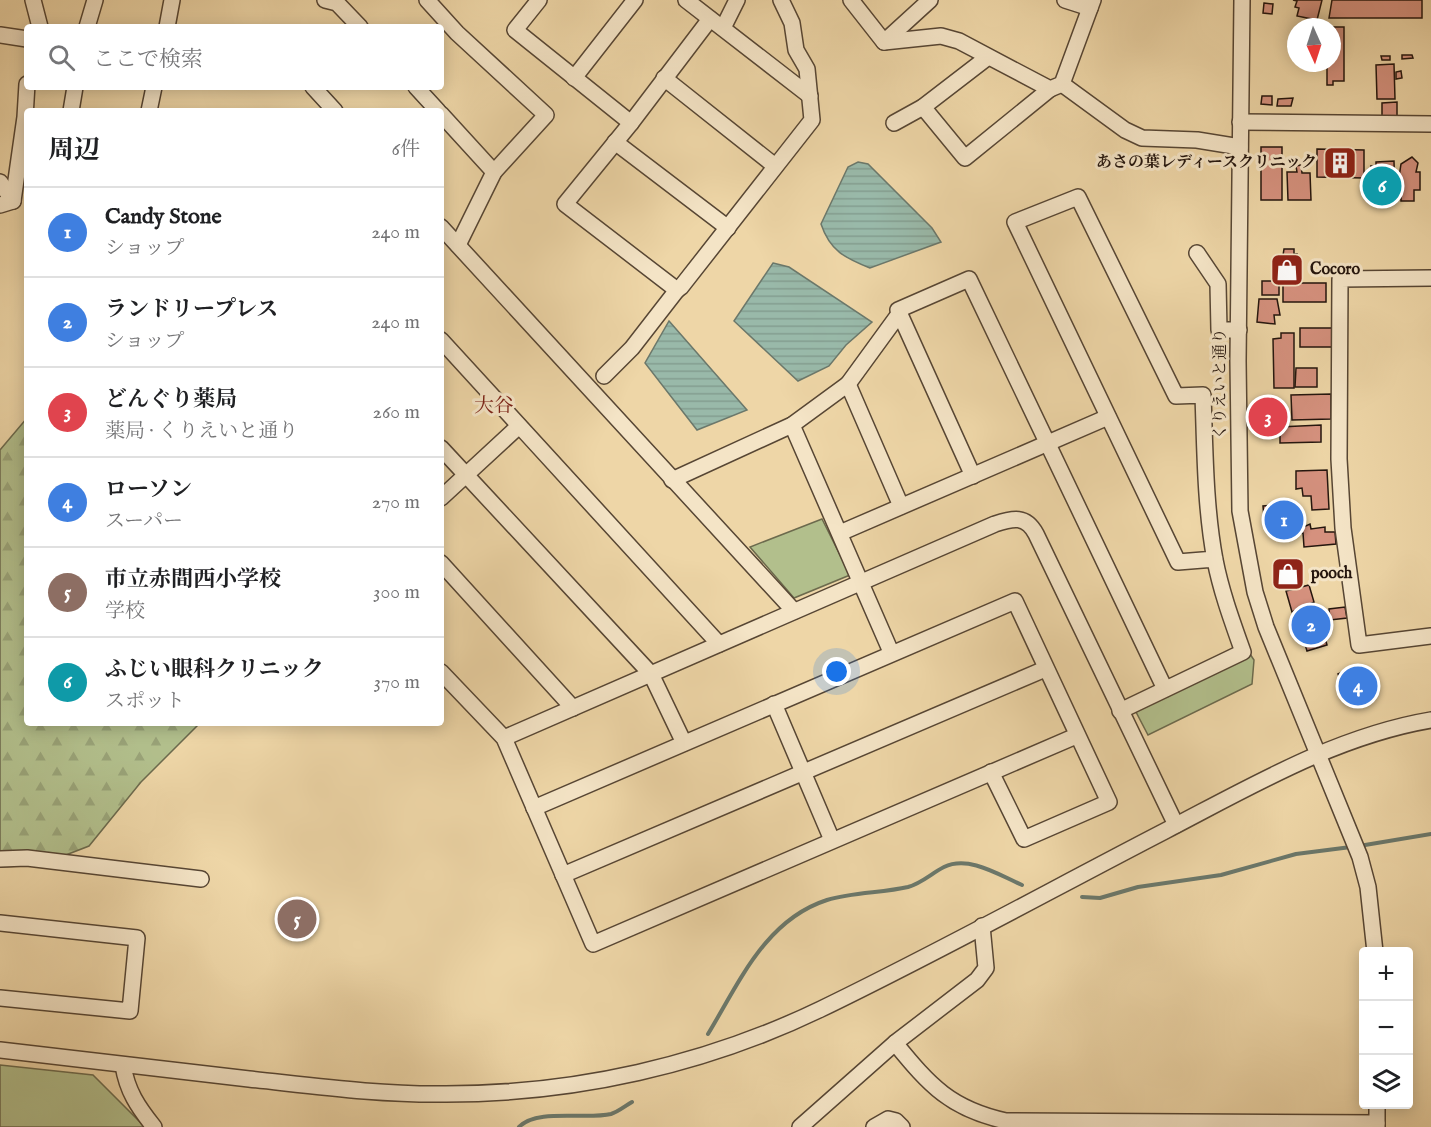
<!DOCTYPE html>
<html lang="ja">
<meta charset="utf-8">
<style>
body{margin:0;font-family:"IM FELL English","Noto Serif JP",serif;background:#f2f2f2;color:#202124}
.controls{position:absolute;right:18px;bottom:18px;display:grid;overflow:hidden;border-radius:6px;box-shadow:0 3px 15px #0003}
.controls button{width:54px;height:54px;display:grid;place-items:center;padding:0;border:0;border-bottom:2px solid #e0e0e0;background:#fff;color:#202124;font:30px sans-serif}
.compass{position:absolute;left:1287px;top:18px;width:54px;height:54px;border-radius:50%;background:#fff;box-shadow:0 3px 15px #0003;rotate:177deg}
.you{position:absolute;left:837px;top:672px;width:21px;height:21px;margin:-15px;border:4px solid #fff;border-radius:50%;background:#1a73e8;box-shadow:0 0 0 9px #1a73e833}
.badge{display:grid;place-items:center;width:39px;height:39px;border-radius:50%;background:#0f766e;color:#fff;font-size:20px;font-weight:700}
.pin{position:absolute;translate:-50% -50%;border:3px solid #fff;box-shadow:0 2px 6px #0006}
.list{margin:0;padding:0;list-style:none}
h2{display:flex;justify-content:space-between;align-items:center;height:78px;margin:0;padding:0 24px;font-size:26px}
h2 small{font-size:20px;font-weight:400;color:#757577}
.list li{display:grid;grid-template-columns:39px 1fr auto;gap:18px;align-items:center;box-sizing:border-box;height:90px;padding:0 24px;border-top:2px solid #e0e0e0}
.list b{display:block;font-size:22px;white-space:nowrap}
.list p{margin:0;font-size:20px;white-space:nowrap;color:#757577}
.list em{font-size:20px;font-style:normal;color:#757577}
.icon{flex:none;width:33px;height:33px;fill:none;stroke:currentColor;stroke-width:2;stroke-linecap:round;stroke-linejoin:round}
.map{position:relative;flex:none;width:1431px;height:1127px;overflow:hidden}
.search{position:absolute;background:#fff;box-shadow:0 3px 15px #0003;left:24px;top:24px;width:420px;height:66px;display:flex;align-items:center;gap:15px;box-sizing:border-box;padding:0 21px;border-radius:6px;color:#757577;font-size:22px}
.panel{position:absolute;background:#fff;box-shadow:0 3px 15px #0003;left:24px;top:108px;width:420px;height:618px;border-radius:6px}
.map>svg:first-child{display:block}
.forest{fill:url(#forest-firs);stroke:#6c6a4d;stroke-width:1.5}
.green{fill:#b2bf8c;stroke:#6c6a4d;stroke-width:1.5}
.water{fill:url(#water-rules);stroke:#6b786b;stroke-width:1.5}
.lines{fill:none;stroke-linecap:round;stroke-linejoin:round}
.stream{stroke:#6b786b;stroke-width:4}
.building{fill:#d5917e;stroke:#25160e;stroke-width:1.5}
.minor-casing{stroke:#574634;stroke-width:18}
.minor{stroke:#f4e4c6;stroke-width:15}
.labels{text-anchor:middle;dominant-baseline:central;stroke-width:6;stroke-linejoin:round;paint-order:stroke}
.poi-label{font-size:16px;font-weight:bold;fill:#25160e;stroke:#f4e4c6;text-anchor:start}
.street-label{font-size:16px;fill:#25160e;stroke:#f4e4c6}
.quarter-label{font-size:20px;fill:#7a1f14;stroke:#f4e4c6}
</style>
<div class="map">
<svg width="1431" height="1127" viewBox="0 0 1431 1127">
<defs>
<pattern id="forest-firs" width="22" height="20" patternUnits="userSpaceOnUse" patternTransform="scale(1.5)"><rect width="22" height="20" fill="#b2bf8c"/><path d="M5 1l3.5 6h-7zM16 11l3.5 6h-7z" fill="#99a378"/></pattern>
<pattern id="water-rules" width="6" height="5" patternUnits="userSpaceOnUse" patternTransform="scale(1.5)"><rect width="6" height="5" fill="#99b9a9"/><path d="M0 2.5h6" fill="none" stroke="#849e90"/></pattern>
</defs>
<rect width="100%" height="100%" fill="#eed6a7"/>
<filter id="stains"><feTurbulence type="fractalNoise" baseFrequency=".00333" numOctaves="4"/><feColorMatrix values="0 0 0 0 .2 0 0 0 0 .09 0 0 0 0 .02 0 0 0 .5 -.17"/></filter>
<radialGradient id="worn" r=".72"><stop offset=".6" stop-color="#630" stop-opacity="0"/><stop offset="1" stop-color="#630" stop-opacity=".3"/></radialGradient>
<polygon class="forest" points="27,418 27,723 200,723 141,782 89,846 40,865 0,867 0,450"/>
<g class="green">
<polygon points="822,519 850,575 794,598 750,547"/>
<polygon points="1250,654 1254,660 1252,684 1148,735 1135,710"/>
<polygon points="0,1065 93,1075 145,1127 0,1127"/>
</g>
<g class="water">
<path d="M858,162L868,164L932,228L941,242L870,268C845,258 830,251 821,224L848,167Z"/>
<polygon points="773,263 789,267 872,322 846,345 829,366 798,381 734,321"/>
<polygon points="669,321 747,410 697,430 645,363"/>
</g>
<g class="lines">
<g class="stream">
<polyline points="1359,846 1431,834"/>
<polyline points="1082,897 1100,898 1138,887 1221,875 1296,854 1351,847"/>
<path d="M708,1034C739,983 765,920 827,900C853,892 882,893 908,887C922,883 932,873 944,867C969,855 999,875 1022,885"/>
<path d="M519,1127C537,1108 586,1120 611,1114C618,1112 625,1106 632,1102"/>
</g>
</g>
<g class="building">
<polygon points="1293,0 1322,0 1317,20 1297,16 1299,8 1295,7 1297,1"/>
<polygon points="1332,0 1422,0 1422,18 1329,18"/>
<polygon points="1264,3 1273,4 1272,14 1263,13"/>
<polygon points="1332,27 1344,27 1344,81 1333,81 1333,85 1327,85 1327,63 1332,63"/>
<polygon points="1402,55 1412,55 1413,58 1402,59"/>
<polygon points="1381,56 1390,56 1390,60 1382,60"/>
<polygon points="1394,64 1395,99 1377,99 1376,65"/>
<polygon points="1401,71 1402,78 1396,79 1396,72"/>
<polygon points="1262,96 1272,96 1272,105 1261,104"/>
<polygon points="1293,98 1291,106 1277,106 1278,99"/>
<polygon points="1397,102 1397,116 1382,116 1382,103"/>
<rect x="1261" y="147" width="21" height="53"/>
<polygon points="1317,149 1364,150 1364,178 1317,177"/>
<polygon points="1412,157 1418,163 1416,172 1420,172 1420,190 1414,190 1414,201 1401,201 1401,184 1398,184 1401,164"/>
<polygon points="1394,161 1395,202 1370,202 1371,166 1376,167 1376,162"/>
<polygon points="1301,165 1302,173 1310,173 1311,200 1288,200 1287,172 1297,172 1296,166"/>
<polygon points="1284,249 1294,249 1294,254 1297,254 1297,277 1278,277 1278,262 1282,262"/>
<rect x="1262" y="281" width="17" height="14"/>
<rect x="1283" y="283" width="43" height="19"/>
<polygon points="1259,299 1277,299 1280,315 1274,315 1275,324 1257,322"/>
<rect x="1300" y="328" width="32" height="19"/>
<polygon points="1281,333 1294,333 1294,388 1274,388 1273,339 1281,338"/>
<polygon points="1296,368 1317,368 1317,387 1295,387"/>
<polygon points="1331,394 1331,419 1292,420 1291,395"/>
<polygon points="1276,412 1277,420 1260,421 1260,413"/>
<polygon points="1321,425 1321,442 1280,443 1280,436 1274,436 1274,430 1280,430 1279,427"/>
<polygon points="1327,470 1329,509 1312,510 1311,496 1303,496 1302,488 1296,489 1296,471"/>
<polygon points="1291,504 1293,531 1282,532 1281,524 1271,516 1264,517 1263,506"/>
<polygon points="1310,524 1311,529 1325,527 1325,532 1335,532 1336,544 1304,547 1303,533 1299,533 1299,529"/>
<polygon points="1292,563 1298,581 1283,586 1278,567"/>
<polygon points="1309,585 1314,602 1292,612 1286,591"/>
<polygon points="1345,607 1347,618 1330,620 1329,609"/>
<polygon points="1318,612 1327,645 1307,651 1303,637 1300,638 1298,634 1302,633 1297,618"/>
<polygon points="1360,665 1373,690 1349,700 1338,674"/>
</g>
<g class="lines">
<defs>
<g id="minor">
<polyline points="33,0 40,27"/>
<polyline points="325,0 337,3 360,27"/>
<polyline points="427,0 457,33 546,115 494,172 458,245"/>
<polyline points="539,0 515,30 631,123"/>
<polyline points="686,0 810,96"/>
<polyline points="851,0 884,42 941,36 959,41 1050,89 1062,84 1093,0"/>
<polyline points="1065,0 1090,8"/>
<polyline points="1242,0 1238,361 1240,511 1255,592 1266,627 1360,857 1368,887 1375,952"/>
<polyline points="710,19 631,123 565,204 677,290 681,287 812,120 807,69 796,50 792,23 781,0"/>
<polyline points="87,27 95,0"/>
<polyline points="167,27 172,0"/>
<polyline points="723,28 737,0"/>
<polyline points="0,35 27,39"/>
<polyline points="884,42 930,0"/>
<polyline points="574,78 635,0"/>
<polyline points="664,78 775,166"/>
<polyline points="1062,84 1125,130 1142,138 1197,140 1240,147"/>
<polyline points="313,87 335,111"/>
<polyline points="416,87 438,111"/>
<polyline points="923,107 965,158 1050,89"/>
<polyline points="71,111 75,87"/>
<polyline points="149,111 154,87"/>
<polyline points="441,114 494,172"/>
<polyline points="1240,122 1431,124"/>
<polyline points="894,123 923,107 988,57"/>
<polyline points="615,142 728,228"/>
<polyline points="0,182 13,201"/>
<polyline points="0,205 13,201 25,117 27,84"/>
<polyline points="441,227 794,611"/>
<polyline points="1197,253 1218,284 1219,330 1239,330"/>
<polyline points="1431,278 1340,279 1339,459 1343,528 1359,645 1431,636"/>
<polyline points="441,340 719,644"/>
<polyline points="604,376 632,348 677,290"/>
<polyline points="848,384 899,314"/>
<polyline points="792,425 891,652"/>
<polyline points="441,448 651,674 684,743"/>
<polyline points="973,476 898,310 969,279 1165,689"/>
<polyline points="672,480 792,425 848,384 901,506"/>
<polyline points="441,498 519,426"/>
<polyline points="840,533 1108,417"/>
<polyline points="441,563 573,708"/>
<polyline points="441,672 504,738 593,944 1076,736"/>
<polyline points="774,704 832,840"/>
<path d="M1120,711L1243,652C1232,621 1221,591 1215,560C1205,506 1205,450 1203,395L1176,396L1078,197L1015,222L1178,562L1215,559"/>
<path d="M504,738L995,524C1013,518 1026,515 1036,534L1176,825"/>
<polyline points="534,808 1015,601 1109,802 1024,839 991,772"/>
<polyline points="0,859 27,858 201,879"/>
<polyline points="563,875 1045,669"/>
<polyline points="0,923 137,938 130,1011 0,998"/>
<path d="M895,1043C930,1086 951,1109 1006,1121L1377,1123"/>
<path d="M0,1050C83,1060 166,1070 249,1079C315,1086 380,1095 446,1094C575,1094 705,1065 821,1009C937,953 1051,890 1165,831C1250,787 1336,736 1431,720"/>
<path d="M123,1065C127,1091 138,1107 154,1127"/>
<polyline points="1377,1104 1377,1127"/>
<polyline points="800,1127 895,1043 977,980 986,968 982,926"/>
<polyline points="874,1127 888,1119 896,1121 902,1127"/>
</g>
</defs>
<use href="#minor" class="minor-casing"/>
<use href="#minor" class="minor"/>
</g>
<defs>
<symbol id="building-square" viewBox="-11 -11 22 22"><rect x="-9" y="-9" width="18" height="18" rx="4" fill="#8f2418" stroke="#f4e4c6"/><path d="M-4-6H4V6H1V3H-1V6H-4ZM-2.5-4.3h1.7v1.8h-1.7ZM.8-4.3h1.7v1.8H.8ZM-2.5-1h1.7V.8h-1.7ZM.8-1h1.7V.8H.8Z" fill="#fff"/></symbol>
<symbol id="shop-square" viewBox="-11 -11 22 22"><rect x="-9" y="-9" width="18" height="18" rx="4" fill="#8f2418" stroke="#f4e4c6"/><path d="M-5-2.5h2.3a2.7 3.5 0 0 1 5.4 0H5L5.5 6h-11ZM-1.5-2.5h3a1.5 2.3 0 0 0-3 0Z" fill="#fff"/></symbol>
</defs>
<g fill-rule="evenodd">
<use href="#building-square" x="1321" y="144" width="38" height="38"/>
<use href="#shop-square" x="1268" y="251" width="38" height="38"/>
<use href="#shop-square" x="1269" y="555" width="38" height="38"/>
</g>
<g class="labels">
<g class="poi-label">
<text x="1317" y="163" text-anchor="end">あさの葉レディースクリニック</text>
<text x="1310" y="270">Cocoro</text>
<text x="1311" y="574">pooch</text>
</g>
<g class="street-label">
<text transform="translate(1221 384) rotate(-90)">くりえいと通り</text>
</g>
<g class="quarter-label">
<text x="494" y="406">大谷</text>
</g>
</g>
<rect width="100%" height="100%" filter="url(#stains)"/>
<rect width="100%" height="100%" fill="url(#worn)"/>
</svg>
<div class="controls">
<button>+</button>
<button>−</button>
<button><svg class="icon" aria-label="layers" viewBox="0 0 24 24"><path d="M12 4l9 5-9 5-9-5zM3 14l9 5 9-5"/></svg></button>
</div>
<svg class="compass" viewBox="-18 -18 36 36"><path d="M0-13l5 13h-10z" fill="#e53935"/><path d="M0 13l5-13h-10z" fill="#757577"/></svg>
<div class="you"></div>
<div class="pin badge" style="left:1284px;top:520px;background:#3f7fe0">1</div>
<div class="pin badge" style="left:1311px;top:625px;background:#3f7fe0">2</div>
<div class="pin badge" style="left:1268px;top:417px;background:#e0444e">3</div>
<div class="pin badge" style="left:1358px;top:686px;background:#3f7fe0">4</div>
<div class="pin badge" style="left:297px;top:919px;background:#8d6e63">5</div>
<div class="pin badge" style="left:1382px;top:186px;background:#0f9aa8">6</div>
<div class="search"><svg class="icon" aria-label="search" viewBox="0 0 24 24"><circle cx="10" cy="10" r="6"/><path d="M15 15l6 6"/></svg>ここで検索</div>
<section class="panel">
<h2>周辺<small>6件</small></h2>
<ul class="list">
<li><span class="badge" style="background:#3f7fe0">1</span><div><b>Candy Stone</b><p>ショップ</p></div><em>240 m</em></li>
<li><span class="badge" style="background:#3f7fe0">2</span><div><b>ランドリープレス</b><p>ショップ</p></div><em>240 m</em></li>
<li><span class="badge" style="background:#e0444e">3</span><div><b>どんぐり薬局</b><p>薬局 · くりえいと通り</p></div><em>260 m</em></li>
<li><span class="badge" style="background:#3f7fe0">4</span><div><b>ローソン</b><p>スーパー</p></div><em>270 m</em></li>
<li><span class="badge" style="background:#8d6e63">5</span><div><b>市立赤間西小学校</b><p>学校</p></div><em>300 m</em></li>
<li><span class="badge" style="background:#0f9aa8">6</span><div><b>ふじい眼科クリニック</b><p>スポット</p></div><em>370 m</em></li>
</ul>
</section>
</div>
